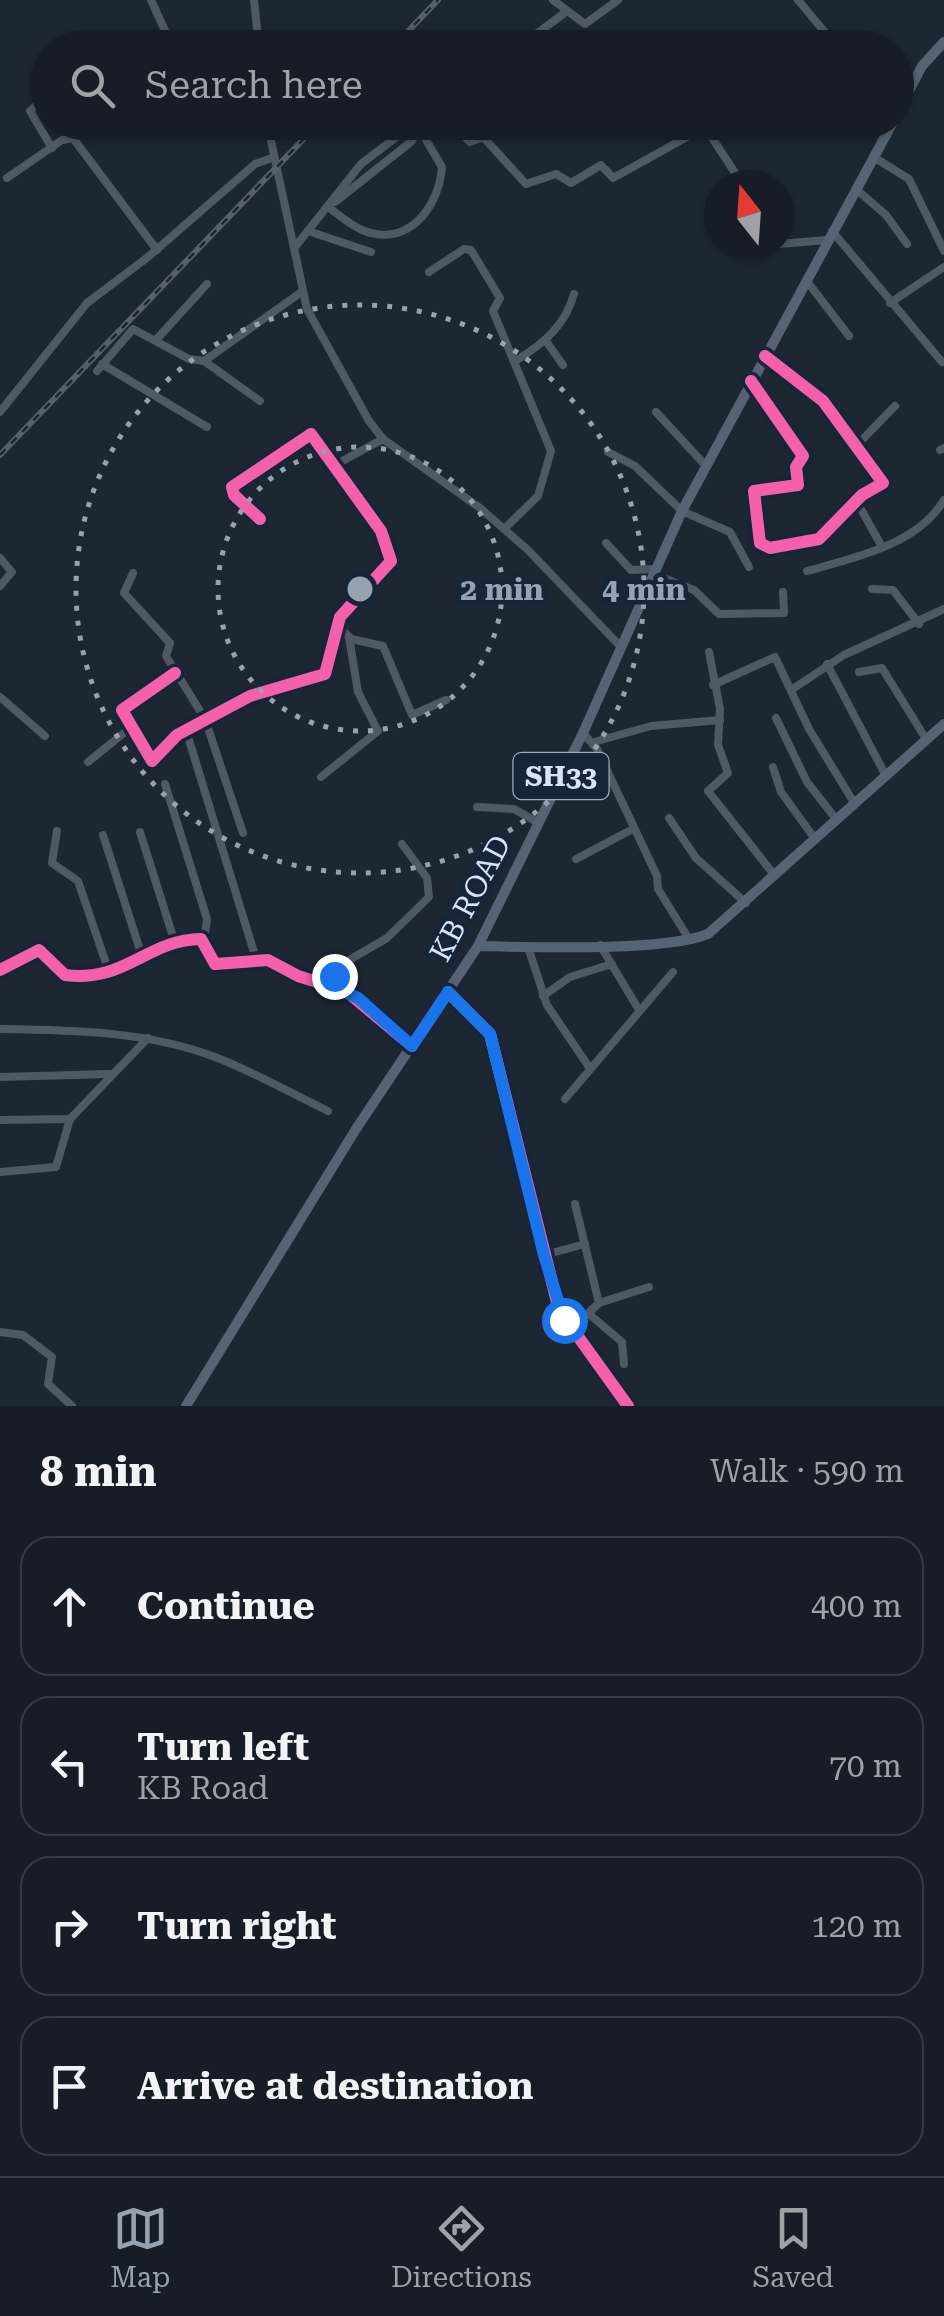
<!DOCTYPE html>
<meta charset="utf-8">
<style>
body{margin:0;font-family:"Roboto Serif",serif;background:#232a32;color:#f1f3f6}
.compass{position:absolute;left:704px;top:170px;width:90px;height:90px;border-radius:50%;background:#161d26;box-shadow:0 2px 8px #0004;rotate:343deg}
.stop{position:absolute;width:30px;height:30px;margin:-22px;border:8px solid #1a73e8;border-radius:50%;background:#fff}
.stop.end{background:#1a73e8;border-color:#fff;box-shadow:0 2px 10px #0008}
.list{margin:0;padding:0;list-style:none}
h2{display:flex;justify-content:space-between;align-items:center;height:130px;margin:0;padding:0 40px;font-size:42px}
h2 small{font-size:32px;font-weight:400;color:#9ea2a7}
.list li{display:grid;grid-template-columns:65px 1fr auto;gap:30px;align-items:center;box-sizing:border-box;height:140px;margin:0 20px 20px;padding:0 20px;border:2px solid #353b43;border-radius:30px}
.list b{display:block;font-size:38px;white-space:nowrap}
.list p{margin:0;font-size:32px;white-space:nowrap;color:#9ea2a7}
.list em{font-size:32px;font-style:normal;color:#9ea2a7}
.icon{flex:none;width:55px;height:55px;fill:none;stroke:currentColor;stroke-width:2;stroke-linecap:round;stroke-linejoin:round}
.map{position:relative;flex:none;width:944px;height:1406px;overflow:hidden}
.search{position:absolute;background:#161d26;box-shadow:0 2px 8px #0004;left:30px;right:30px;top:30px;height:110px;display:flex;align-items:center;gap:25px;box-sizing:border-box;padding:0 35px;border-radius:55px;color:#9ea2a7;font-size:38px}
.sheet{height:770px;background:#161d26}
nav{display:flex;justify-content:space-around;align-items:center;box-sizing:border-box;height:140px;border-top:2px solid #353b43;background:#161d26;font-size:28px;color:#9ea2a7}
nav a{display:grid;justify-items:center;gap:5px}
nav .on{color:#97a2b0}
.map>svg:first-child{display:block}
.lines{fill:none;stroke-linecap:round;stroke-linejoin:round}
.minor{stroke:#4f5966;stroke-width:8}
.major{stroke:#556374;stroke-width:10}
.rail-casing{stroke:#585f6a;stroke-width:6}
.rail{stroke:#15263b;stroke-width:2.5;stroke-dasharray:8;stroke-linecap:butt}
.cycleway-casing{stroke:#15263b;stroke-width:19}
.cycleway{stroke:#f560ab;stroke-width:12}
.route{stroke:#1a73e8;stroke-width:12}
.ring{fill:none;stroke:#97a2b0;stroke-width:5;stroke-dasharray:5 10}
.labels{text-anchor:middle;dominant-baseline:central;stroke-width:9;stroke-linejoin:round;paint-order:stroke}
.shield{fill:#15263b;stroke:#9eabbc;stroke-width:2.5}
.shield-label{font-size:28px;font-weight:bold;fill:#d9e4f3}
.street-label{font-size:30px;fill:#d9e4f3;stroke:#15263b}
.centre{fill:#97a2b0;stroke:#15263b;stroke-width:5}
.ring-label{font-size:30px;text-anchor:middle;font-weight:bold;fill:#97a2b0;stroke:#15263b;stroke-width:9;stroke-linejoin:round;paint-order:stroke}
</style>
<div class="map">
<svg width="944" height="1406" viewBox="0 0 944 1406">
<rect width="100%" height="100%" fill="#1d2733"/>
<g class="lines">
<g class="minor">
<polyline points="151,0 173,48"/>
<polyline points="254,0 259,48"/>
<polyline points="553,0 585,24 618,0"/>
<polyline points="798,0 838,48"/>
<polyline points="517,48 566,12"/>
<polyline points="48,95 30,111 52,148"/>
<polyline points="267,122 307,309 369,421 383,439 480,508 528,550 620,646"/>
<polyline points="450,122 470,142 525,122"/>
<polyline points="485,139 526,184 556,174 571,183 601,165 613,178 705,127 743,185"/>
<polyline points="875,158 909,179 944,251"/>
<polyline points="7,178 62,140 73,138 157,250"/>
<polyline points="857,190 886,215 907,244"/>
<polyline points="335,202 412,141 420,124"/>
<path d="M328,207C339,215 350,225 362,230C408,249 439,207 442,167L419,128"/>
<polyline points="308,231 371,252"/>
<polyline points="832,231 942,362"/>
<polyline points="779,244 827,240"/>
<polyline points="295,247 361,164 416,122"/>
<polyline points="429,272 464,249 471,250 500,298 493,311 551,451 538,496 504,529"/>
<polyline points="806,280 849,336"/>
<polyline points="890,303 944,267"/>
<polyline points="156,340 207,284"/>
<polyline points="546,341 563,365"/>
<path d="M517,360C544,343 565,326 574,294"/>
<polyline points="204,361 260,401"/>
<polyline points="102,364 207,427"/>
<polyline points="97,371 133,329 189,359 204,361 303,291"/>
<polyline points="751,381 803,456 796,467 798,485 754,491 760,543 770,548 819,539 862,495 883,483 823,401 765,356"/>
<polyline points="0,412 87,303 148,257 255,164 272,158"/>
<polyline points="656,412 706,466"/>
<polyline points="858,444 895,406"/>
<polyline points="940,450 944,448"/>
<polyline points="608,452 635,466 682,511 730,532 749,567"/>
<polyline points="335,465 383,439"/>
<polyline points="857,502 882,547"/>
<polyline points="606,543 631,570 656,569"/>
<polyline points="0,558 12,572 0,586"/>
<path d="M807,571C854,558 917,545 944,500"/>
<polyline points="133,573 124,593 170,643 166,656 205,719 243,833"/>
<polyline points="653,574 694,590 719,614 784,613 783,592"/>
<polyline points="872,589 893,590 919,624"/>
<polyline points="337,624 351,639 383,646 412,715 446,700"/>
<polyline points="709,652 720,709 718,745 728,773 708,791 775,876"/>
<polyline points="827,664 885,774"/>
<polyline points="859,672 882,668 926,739"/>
<polyline points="175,673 122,710 152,761 177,735 250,696 325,674 340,617 391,561 381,531 311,434 232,487 234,495 260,519"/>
<polyline points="713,685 775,657 809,729 853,801"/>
<polyline points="791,690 844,655 944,609"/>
<polyline points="0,697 45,736"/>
<polyline points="776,718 807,782 836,819"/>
<polyline points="186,730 256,959"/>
<polyline points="583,733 597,749 657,876 658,889 689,939"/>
<polyline points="594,742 651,726 720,720"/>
<polyline points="88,762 130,728"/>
<polyline points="773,767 781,792 815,839"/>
<polyline points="321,777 378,731 358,692 349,637"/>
<polyline points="165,784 207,919 204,940"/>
<polyline points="477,807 514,809 537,822"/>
<polyline points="669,818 696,858 746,903"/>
<polyline points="57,831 52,863 78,881 110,975"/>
<polyline points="140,832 175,943"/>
<polyline points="103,835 142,956"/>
<polyline points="576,859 633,829"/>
<polyline points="600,945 639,1010"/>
<polyline points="528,947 547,1005 589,1067"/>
<path d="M0,970L39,950L65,975C126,983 146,940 201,939L215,964L268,960L298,976L346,991L412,1046"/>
<polyline points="333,986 339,966 387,938 429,897 427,878 402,844"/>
<polyline points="448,992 490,1034 559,1310 628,1406"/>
<polyline points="543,996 570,977 612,964"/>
<path d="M0,1029C73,1030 146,1031 215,1057C254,1072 291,1093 328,1111"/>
<polyline points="0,1077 110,1074"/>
<polyline points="565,1099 673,972"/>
<polyline points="0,1120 70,1119"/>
<polyline points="0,1172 56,1167 70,1119 148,1038"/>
<polyline points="544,1255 585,1244"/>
<polyline points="599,1303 649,1287"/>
<polyline points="589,1314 622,1342 624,1364"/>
<polyline points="571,1330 599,1303 575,1204"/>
<polyline points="0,1332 23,1335 52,1357 48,1384 72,1406"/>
</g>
<g class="major">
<polyline points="896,116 922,66 944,42"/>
<path d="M478,946C531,947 663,952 708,934L944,724"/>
<polyline points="186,1406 356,1129 478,946 583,733 682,511 893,122"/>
</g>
<defs>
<g id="rail">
<polyline points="392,48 438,0"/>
<polyline points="0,455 320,122"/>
</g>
</defs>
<use href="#rail" class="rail-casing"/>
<use href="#rail" class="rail"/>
<defs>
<g id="cycleway">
<polyline points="751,381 803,456 796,467 798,485 754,491 760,543 770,548 819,539 862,495 883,483 823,401 765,356"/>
<polyline points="175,673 122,710 152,761 177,735 250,696 325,674 340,617 391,561 381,531 311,434 232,487 234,495 260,519"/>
<path d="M0,970L39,950L65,975C126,983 146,940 201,939L215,964L268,960L298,976L346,991L412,1046"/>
<polyline points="448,992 490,1034 559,1310 628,1406"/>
</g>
</defs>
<use href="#cycleway" class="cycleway-casing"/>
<use href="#cycleway" class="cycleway"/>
</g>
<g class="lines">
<polyline class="route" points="334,976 333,986 358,998 412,1046 448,992 490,1034 544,1255 564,1320"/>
</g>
<g class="ring">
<circle cx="360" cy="589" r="142"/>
<circle cx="360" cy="589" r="284"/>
</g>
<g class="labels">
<rect class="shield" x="513.5" y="753" width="95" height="46" rx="8"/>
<g class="shield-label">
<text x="561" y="776">SH33</text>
</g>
<g class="street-label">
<text transform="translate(470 898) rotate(-62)">KB ROAD</text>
</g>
</g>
<circle cx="360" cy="589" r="15" class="centre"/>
<g class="ring-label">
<text x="502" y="600">2 min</text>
<text x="644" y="600">4 min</text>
</g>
</svg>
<svg class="compass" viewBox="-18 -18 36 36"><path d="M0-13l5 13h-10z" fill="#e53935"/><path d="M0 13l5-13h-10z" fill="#9ea2a7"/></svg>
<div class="stop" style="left:564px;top:1320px"></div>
<div class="stop end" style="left:334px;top:976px"></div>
<div class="search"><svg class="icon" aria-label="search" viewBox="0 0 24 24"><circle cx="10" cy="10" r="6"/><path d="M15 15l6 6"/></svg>Search here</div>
</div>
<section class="sheet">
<h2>8 min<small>Walk · 590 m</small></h2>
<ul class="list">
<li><svg class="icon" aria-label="ahead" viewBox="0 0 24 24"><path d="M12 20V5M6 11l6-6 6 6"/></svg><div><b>Continue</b></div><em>400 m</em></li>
<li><svg class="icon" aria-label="left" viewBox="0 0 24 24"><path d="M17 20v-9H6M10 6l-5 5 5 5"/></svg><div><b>Turn left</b><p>KB Road</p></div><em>70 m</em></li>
<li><svg class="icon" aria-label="right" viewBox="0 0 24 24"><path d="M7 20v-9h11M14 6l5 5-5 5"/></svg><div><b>Turn right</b></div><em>120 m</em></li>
<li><svg class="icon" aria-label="arrive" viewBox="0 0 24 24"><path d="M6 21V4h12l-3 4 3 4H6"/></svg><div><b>Arrive at destination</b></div></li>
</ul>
</section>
<nav>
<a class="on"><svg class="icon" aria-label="map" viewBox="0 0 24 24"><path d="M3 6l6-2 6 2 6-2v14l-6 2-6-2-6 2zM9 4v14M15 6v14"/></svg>Map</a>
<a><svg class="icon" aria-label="directions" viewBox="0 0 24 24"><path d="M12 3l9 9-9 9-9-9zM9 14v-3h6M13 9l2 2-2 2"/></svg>Directions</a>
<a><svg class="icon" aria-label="saved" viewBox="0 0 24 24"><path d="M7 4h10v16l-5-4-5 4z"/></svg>Saved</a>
</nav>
